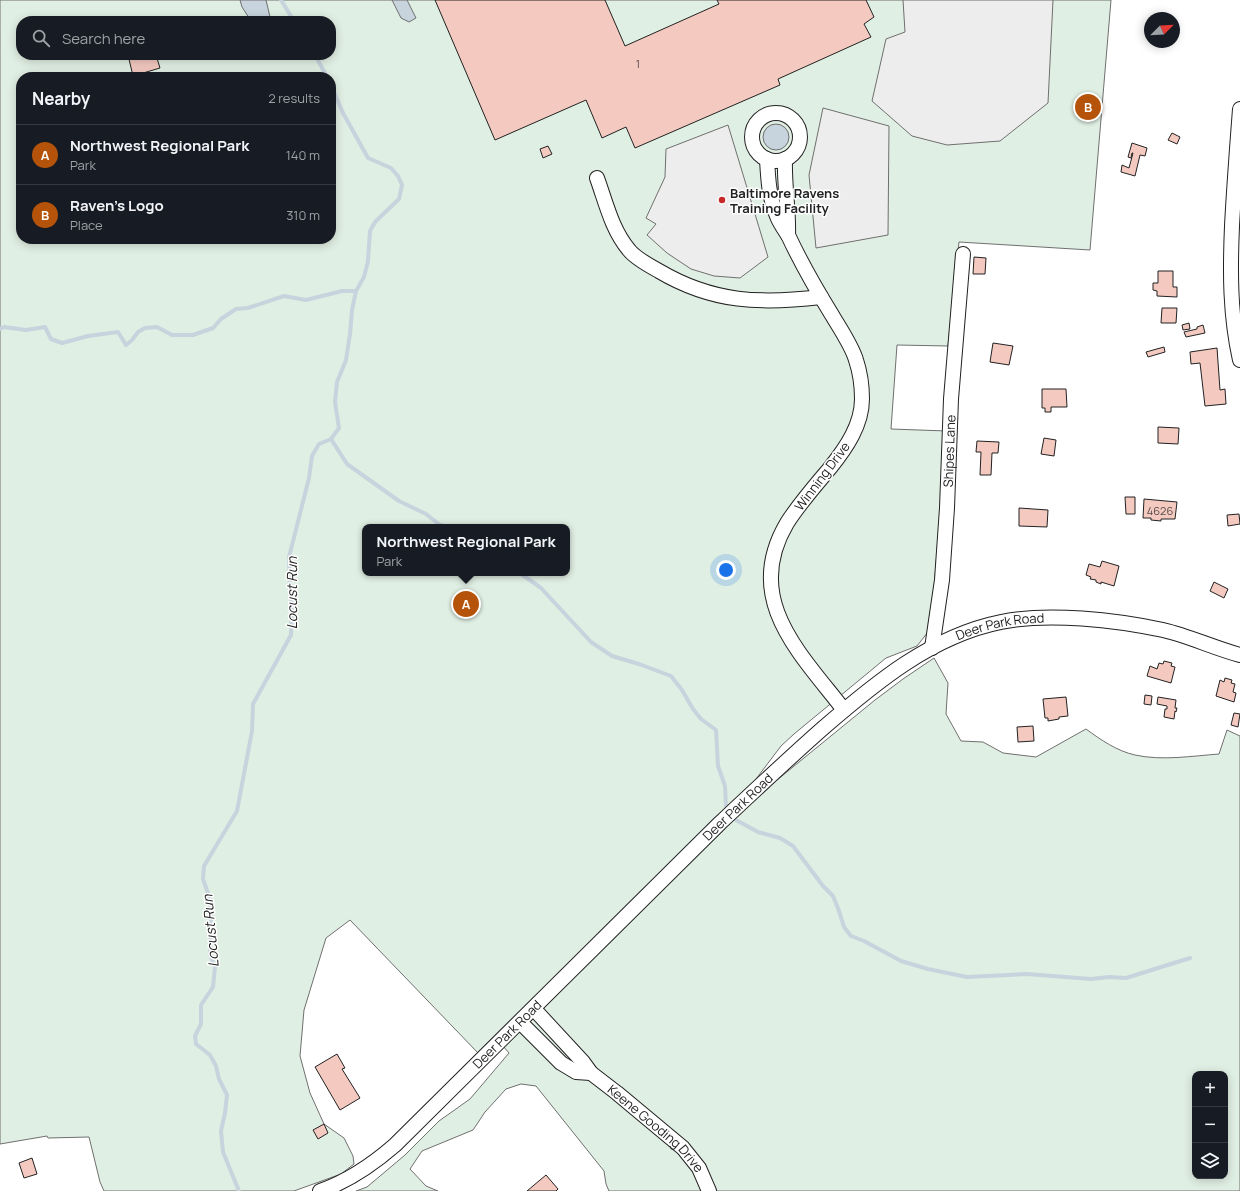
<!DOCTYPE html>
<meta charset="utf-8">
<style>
body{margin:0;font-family:Manrope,sans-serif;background:#20242c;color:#f1f3f6}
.controls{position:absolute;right:12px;bottom:12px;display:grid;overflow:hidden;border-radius:8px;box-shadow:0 2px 10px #0003}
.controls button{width:36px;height:36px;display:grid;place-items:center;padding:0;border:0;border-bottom:1px solid #363941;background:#171b24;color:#f1f3f6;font:20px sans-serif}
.compass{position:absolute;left:1144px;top:12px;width:36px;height:36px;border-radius:50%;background:#171b24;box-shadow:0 2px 10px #0003;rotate:66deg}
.you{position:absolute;left:726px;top:570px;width:14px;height:14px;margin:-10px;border:3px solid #fff;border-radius:50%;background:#1a73e8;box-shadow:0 0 0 6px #1a73e833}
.badge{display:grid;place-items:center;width:26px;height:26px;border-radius:50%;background:#b45309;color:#fff;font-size:13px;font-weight:700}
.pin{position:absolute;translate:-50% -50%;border:2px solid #fff;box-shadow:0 1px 4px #0006}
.popup{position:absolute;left:362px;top:524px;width:208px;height:52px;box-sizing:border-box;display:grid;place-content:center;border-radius:8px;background:#171b24;filter:drop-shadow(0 1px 3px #0005);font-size:13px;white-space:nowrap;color:#9ea1a6}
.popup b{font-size:15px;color:#f1f3f6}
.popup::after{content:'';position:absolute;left:50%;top:100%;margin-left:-8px;border:8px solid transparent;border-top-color:#171b24}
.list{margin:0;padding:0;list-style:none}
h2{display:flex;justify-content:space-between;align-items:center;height:52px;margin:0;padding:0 16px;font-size:17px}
h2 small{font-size:13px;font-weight:400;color:#9ea1a6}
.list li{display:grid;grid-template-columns:26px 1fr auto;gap:12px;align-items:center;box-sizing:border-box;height:60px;padding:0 16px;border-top:1px solid #363941}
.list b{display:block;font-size:15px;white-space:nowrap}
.list p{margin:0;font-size:13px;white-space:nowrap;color:#9ea1a6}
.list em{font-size:13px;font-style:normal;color:#9ea1a6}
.icon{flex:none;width:22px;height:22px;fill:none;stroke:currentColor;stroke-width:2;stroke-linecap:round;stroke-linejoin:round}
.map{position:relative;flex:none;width:1240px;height:1191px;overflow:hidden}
.search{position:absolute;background:#171b24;box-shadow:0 2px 10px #0003;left:16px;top:16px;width:320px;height:44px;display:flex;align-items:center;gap:10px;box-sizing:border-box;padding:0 14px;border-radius:16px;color:#9ea1a6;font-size:15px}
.panel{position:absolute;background:#171b24;box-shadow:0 2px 10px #0003;left:16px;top:72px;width:320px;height:172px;border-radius:16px}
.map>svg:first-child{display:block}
.green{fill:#e0efe3;stroke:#6f6f6f;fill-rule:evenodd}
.parking{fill:#ededed;stroke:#6f6f6f}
.water{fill:#c7d3dd;stroke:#6f6f6f}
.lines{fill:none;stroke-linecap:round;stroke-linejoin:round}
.stream{stroke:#c7d3dd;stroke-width:4}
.building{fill:#f3c9c0;stroke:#222}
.minor-casing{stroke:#222;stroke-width:16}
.minor{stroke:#fff;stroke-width:14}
.poi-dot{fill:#c62828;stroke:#fff;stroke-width:1.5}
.labels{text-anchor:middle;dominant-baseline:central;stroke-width:3;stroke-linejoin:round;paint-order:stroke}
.number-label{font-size:11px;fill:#564c4a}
.poi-label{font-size:13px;font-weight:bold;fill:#222;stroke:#fff;text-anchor:start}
.street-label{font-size:13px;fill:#222;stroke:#fff}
.water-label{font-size:14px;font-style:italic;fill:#222;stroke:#fff}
</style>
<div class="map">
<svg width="1240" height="1191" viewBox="0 0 1240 1191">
<rect width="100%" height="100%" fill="#fff"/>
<path class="green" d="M0,0H1111L1090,250L959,242L948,346L897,345L891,429L947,431L934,588L928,632L917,646L886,658L794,734L781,746L753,783L777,780L875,700L903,679L934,658L948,683L946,714L961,741L983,742L1003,753L1036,757L1086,729C1101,740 1117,751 1135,755C1162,761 1192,756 1219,754L1227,730L1240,736V1191H609L606,1184L604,1171L536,1086L521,1084L506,1089L485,1112L473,1130L422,1151L410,1169L426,1186L438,1191H356L367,1187L405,1155L439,1121L470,1099L509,1053L496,1038L479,1054L350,920L326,938L304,1010L300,1056L310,1093L324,1124L344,1138L353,1156L354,1164L341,1174L294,1191H104L100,1182L89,1137L48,1138L47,1136L0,1144ZM21,21H331V55H21ZM21,77H331V239H21ZM365,527H567V573H365ZM1195,1074H1225V1176H1195Z"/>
<g class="parking">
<polygon points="903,0 1053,0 1048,103 1000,141 947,145 912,136 872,101 886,39 905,32"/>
<polygon points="823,108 889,126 888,235 816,248 809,175"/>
<polygon points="728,125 768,257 740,278 714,276 691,269 667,253 647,235 656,224 646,218 665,177 666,149"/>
</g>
<g class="water">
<polygon points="240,0 266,0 271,21 251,21 242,7"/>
<polygon points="392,0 407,0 416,18 409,22 401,18"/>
<circle cx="776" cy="137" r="13"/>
</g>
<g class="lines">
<g class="stream">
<polyline points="281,0 294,21"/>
<polyline points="315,55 327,77"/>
<polyline points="0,329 4,327 26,330 45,327 51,339 62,343 88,336 118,332 126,345 132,340 138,332 145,328 157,327 172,335 193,335 213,328 221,319 236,309 248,308 284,296 306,300 342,291 356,291"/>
<polyline points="331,439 347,464 399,501 426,514 440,525 449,527"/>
<polyline points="520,573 541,588 591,642 612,656 639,664 671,676 682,690 693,709 701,719 716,730 718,766 725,786 726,806"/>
<polyline points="736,820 758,832 780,838 793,846 823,886 833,896 839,911 844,927 851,936 864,941 901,961 928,969 967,977 1027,974 1091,979 1109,977 1126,978 1190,958"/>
<polyline points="239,1191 223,1152 221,1131 225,1113 227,1095 219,1079 216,1066 210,1055 196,1044 195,1036 201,1024 201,1005 213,987 215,967 210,955 211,913 210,899 203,879 204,866 237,811 252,731 253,704 291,635 292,606 290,590 289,557 309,478 312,456 319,444 331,439 339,428 335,402 337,382 346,360 350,334 352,310 356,291 364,277 368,261 370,231 375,222 399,199 402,185 398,176 391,168 368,158 343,113 331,85"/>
</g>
</g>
<g class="building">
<polygon points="435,0 605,0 625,46 719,4 717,0 866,0 874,17 864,24 871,37 778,79 780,85 635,148 626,127 602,138 586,100 495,140"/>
<polygon points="128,55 156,55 160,68 133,76"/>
<polygon points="1172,133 1180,137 1177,144 1168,140"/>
<polygon points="1132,143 1147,148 1145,156 1140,155 1135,176 1121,172 1122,165 1129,168 1133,153 1132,153 1131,158 1128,157"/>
<polygon points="548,146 552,154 543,158 540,149"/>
<polygon points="974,257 986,258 985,274 973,274"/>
<polygon points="1158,271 1173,271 1173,287 1177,287 1177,297 1157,296 1157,291 1153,290 1153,283 1158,283"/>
<polygon points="1162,308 1177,308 1176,323 1161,323"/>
<polygon points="1189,323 1190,329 1183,330 1182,325"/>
<polygon points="1203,325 1205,333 1186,337 1184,332 1197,329 1197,327"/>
<polygon points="993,343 1013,346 1009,365 990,362"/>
<polygon points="1164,347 1165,352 1148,357 1146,352"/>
<polygon points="1217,348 1220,390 1225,389 1226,404 1205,406 1200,363 1191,364 1190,352"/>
<polygon points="1042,389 1066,389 1067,407 1051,407 1051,412 1045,412 1045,408 1042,408"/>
<polygon points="1158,427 1179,428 1178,444 1158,443"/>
<polygon points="1044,438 1056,440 1054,456 1041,454"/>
<polygon points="977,441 999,442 998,453 992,453 991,475 980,475 981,452 976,452"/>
<polygon points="1125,497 1135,497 1135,514 1126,514"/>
<polygon points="1144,499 1177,502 1175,519 1161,519 1161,521 1151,520 1151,518 1143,518"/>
<polygon points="1019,508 1048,510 1047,527 1019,526"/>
<polygon points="1239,514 1240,524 1228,526 1227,515"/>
<polygon points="1102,561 1119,566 1114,586 1101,582 1101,584 1096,582 1096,580 1090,579 1091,577 1086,575 1089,564 1100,567"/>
<polygon points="1214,582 1228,589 1224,598 1210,591"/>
<polygon points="1164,661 1172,663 1171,666 1175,667 1171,683 1147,676 1150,666 1157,669 1159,663 1163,664"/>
<polygon points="1225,678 1232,680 1231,683 1235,684 1233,692 1236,693 1234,702 1216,696 1220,680 1224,682"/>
<polygon points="1145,695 1152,696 1151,705 1144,704"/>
<polygon points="1066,697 1068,716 1059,717 1059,719 1048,721 1048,718 1045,718 1043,699"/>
<polygon points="1158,697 1176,700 1175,708 1177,708 1176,712 1175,711 1174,719 1164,717 1165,709 1167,709 1167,706 1157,704"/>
<polygon points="1234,713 1240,714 1238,727 1231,725"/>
<polygon points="1033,726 1034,741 1018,742 1017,727"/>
<polygon points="337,1054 345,1068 342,1069 360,1098 340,1110 315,1067"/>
<polygon points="324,1124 328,1133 318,1139 313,1130"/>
<polygon points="32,1158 37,1174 24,1178 19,1163"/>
<polygon points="546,1175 558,1189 556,1191 527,1191"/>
</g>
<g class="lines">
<defs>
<g id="minor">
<path d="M1240,109C1237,148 1234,187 1232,226C1230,272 1230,315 1240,360"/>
<circle cx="776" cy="137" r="24"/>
<path d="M767,159C768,178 769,198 777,216C779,222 784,229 788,235C789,210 784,185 785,159"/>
<path d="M597,178C606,203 612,230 629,250C635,258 650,266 659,271C713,303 761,304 821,297"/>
<path d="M788,235C801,263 816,289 832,315C839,327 852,346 856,360C860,372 862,386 862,399C862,425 846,448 830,468C815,486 799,504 787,523C742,599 800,653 844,710"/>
<path id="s1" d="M932,648L942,580L947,508L951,399L963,254"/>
<path id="s2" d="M534,1009L583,1062L591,1073L617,1093L683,1148L699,1168L709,1191"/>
<polyline points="520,1022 561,1063 576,1072 591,1073"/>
<path id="s3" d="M320,1191C349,1181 372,1165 395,1145L720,823C754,791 787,760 822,729C874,684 931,636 1001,622C1048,612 1116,620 1163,630C1189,636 1214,648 1240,655"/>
</g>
</defs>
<use href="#minor" class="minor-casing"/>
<use href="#minor" class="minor"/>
</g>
<circle class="poi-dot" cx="722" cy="200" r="4"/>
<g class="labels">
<g class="number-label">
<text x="638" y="63">1</text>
<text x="1160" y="510">4626</text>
</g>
<g class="poi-label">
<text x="730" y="193">Baltimore Ravens<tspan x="730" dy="15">Training Facility</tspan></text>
</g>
<g class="street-label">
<text stroke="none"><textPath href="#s1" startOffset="198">Shipes Lane</textPath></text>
<text transform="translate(822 476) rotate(-53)">Winning Drive</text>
<text stroke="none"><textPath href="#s3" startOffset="894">Deer Park Road</textPath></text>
<text stroke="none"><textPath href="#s3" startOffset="570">Deer Park Road</textPath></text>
<text stroke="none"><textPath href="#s3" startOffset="246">Deer Park Road</textPath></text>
<text stroke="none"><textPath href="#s2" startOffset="171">Keene Gooding Drive</textPath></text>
</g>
<g class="water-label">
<text transform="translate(291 593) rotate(-90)">Locust Run</text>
<text transform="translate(210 931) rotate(-95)">Locust Run</text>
</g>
</g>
</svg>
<div class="controls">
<button>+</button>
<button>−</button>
<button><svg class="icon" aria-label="layers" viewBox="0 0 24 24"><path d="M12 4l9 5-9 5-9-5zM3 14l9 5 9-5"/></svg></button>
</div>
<svg class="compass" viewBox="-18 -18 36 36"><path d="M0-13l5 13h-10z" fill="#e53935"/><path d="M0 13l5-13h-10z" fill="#9ea1a6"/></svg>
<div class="you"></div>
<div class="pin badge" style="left:466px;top:604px">A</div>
<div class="popup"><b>Northwest Regional Park</b>Park</div>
<div class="pin badge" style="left:1088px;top:107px">B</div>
<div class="search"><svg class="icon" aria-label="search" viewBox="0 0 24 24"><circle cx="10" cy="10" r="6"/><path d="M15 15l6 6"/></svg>Search here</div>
<section class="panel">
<h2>Nearby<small>2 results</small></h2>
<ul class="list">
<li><span class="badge">A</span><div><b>Northwest Regional Park</b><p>Park</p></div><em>140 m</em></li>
<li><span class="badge">B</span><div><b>Raven's Logo</b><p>Place</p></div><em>310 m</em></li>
</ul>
</section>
</div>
